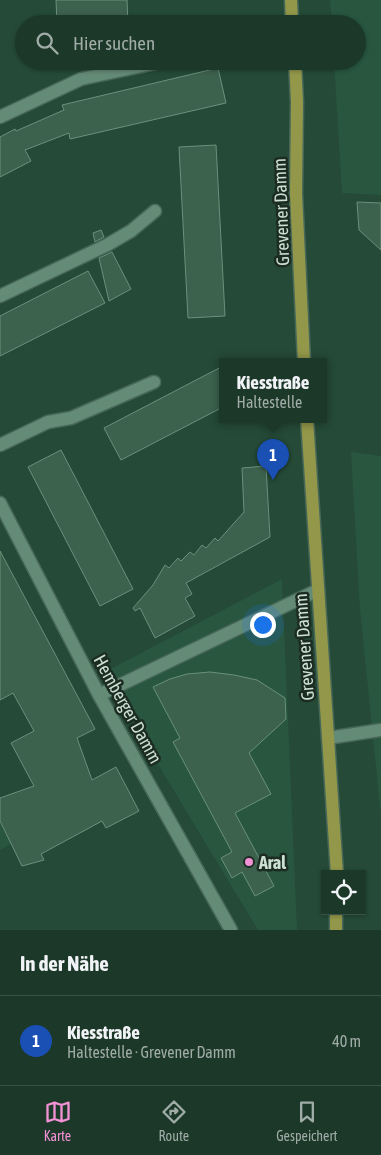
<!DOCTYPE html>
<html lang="de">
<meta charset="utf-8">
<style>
body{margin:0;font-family:"Asap Condensed",sans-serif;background:#294335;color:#f1f3f6}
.controls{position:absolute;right:15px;bottom:15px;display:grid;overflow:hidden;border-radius:0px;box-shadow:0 1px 4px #0004}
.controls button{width:45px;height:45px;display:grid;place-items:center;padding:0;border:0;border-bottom:1px solid #3a5246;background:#1c3829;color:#f1f3f6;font:25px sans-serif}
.you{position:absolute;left:262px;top:624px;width:18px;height:18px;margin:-12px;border:4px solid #fff;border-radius:50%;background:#1a73e8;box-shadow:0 0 0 8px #1a73e833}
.badge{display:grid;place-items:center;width:32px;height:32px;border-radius:50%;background:#f391d5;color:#fff;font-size:16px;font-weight:700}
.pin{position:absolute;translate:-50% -41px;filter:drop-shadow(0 1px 2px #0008)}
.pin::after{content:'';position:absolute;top:26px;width:18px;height:15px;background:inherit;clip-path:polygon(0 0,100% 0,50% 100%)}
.popup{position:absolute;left:219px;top:358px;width:108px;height:65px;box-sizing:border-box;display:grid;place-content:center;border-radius:0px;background:#1c3829;filter:drop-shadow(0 1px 4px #0005);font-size:16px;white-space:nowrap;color:#a0aca8}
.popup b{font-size:19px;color:#f1f3f6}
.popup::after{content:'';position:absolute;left:50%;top:100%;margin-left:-10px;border:10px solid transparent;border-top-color:#1c3829}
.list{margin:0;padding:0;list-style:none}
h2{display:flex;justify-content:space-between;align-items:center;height:65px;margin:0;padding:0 20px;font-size:21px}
h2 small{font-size:16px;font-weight:400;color:#a0aca8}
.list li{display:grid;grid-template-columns:32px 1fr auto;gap:15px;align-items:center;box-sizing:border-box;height:90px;padding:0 20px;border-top:1px solid #3a5246}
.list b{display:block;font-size:19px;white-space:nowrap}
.list p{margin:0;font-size:16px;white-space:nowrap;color:#a0aca8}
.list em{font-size:16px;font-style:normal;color:#a0aca8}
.icon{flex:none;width:28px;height:28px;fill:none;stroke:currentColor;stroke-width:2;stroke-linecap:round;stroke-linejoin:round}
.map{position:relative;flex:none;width:381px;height:930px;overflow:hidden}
.search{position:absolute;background:#1c3829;box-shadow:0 1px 4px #0004;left:15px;right:15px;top:15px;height:55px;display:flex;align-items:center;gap:12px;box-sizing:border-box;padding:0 18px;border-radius:28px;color:#a0aca8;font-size:19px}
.sheet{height:155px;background:#1c3829}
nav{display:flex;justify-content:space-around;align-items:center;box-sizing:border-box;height:70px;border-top:1px solid #3a5246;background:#1c3829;font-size:14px;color:#a0aca8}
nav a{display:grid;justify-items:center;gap:2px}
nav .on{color:#f391d5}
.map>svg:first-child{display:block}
.built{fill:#28563e}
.building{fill:#3c614c;stroke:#6a917b}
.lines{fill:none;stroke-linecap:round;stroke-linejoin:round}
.minor-casing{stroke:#476858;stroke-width:15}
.major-casing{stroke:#476858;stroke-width:15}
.minor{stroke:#648b75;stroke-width:12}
.major{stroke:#939749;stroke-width:12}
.poi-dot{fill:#f391d5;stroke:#1c2c23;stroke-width:2}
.labels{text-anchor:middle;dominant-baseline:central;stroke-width:5;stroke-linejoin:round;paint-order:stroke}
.street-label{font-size:18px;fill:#cce0d4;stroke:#1c2c23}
.poi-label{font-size:18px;font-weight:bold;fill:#cce0d4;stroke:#1c2c23;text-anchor:start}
</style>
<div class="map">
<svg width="381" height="930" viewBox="0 0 381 930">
<rect width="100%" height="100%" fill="#254a37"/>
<g class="built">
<polygon points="330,0 381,0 381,195 342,193 334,61 357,61 357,24 332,24"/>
<polygon points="351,452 381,456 381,816 360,609"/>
<polygon points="282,579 297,930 258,930 103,673"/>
<polygon points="0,823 11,844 0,850"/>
</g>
<g class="building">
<polygon points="56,0 127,0 128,24 57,24"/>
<polygon points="218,68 226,103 70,139 69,133 25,150 31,161 0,177 0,137 15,129 16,131 64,110 62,105"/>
<polygon points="216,145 225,316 188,318 179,147"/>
<polygon points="357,202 381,203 381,250 359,230"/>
<polygon points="101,230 104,237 95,242 93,233"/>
<polygon points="112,252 131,289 109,301 99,258"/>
<polygon points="88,271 105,303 0,356 0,316"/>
<polygon points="223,366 223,407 121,460 104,428"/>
<polygon points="61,450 133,589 100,606 28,467"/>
<polygon points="266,466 270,537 186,583 192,594 185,598 195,616 155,638 140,608 135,611 133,608 153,585 165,565 169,568 178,558 181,561 190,552 194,555 202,545 206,548 215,538 218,541 244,512 242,468"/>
<polygon points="0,551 95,729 77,738 92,780 116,767 139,811 106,828 102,821 41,854 44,860 22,866 0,821 0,798 34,786 11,743 34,731 13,693 0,700"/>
<polygon points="210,672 234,675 257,680 285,698 286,719 249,753 271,794 235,813 274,886 255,896 242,872 232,878 221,858 232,852 173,742 180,738 153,687 170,679 187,674"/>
</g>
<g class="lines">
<defs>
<g id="minor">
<polyline points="0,117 81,79 165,61"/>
<polyline points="0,296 107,245 131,231 155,211"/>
<polyline points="0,445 48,422 71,418 154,382"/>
<polyline points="0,503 99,695 231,930"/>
<polyline points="99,695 318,590"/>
<polyline points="328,738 381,730"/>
</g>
<g id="major">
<polyline points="291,0 292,24"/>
<polyline points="295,61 297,102 296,194 304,361"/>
<polyline points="307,419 337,874"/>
<polyline points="336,930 336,911"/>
</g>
</defs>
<use href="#minor" class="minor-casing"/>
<use href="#major" class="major-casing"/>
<use href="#minor" class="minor"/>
<use href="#major" class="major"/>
</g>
<circle class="poi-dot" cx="249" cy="862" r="5"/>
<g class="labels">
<g class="street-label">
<text transform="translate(281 212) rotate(-92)">Grevener Damm</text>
<text transform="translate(304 647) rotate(-94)">Grevener Damm</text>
<text transform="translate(128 709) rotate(61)">Hemberger Damm</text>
</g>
<g class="poi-label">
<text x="259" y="862">Aral</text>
</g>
</g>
</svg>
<div class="controls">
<button><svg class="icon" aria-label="locate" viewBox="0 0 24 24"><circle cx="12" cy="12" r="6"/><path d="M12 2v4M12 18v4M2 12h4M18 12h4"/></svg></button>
</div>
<div class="you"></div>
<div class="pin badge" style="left:273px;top:480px;background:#1a4fb4">1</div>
<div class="popup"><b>Kiesstraße</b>Haltestelle</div>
<div class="search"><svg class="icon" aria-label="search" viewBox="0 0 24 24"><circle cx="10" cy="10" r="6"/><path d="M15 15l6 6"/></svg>Hier suchen</div>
</div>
<section class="sheet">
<h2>In der Nähe<small></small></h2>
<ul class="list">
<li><span class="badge" style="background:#1a4fb4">1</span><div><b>Kiesstraße</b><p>Haltestelle · Grevener Damm</p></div><em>40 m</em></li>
</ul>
</section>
<nav>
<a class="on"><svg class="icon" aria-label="map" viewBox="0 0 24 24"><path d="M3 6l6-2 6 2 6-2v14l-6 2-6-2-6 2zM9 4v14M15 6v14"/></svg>Karte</a>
<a><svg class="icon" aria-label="directions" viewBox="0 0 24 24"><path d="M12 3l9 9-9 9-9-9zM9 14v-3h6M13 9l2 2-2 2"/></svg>Route</a>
<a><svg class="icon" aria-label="saved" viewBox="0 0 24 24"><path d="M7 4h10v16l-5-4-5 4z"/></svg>Gespeichert</a>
</nav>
